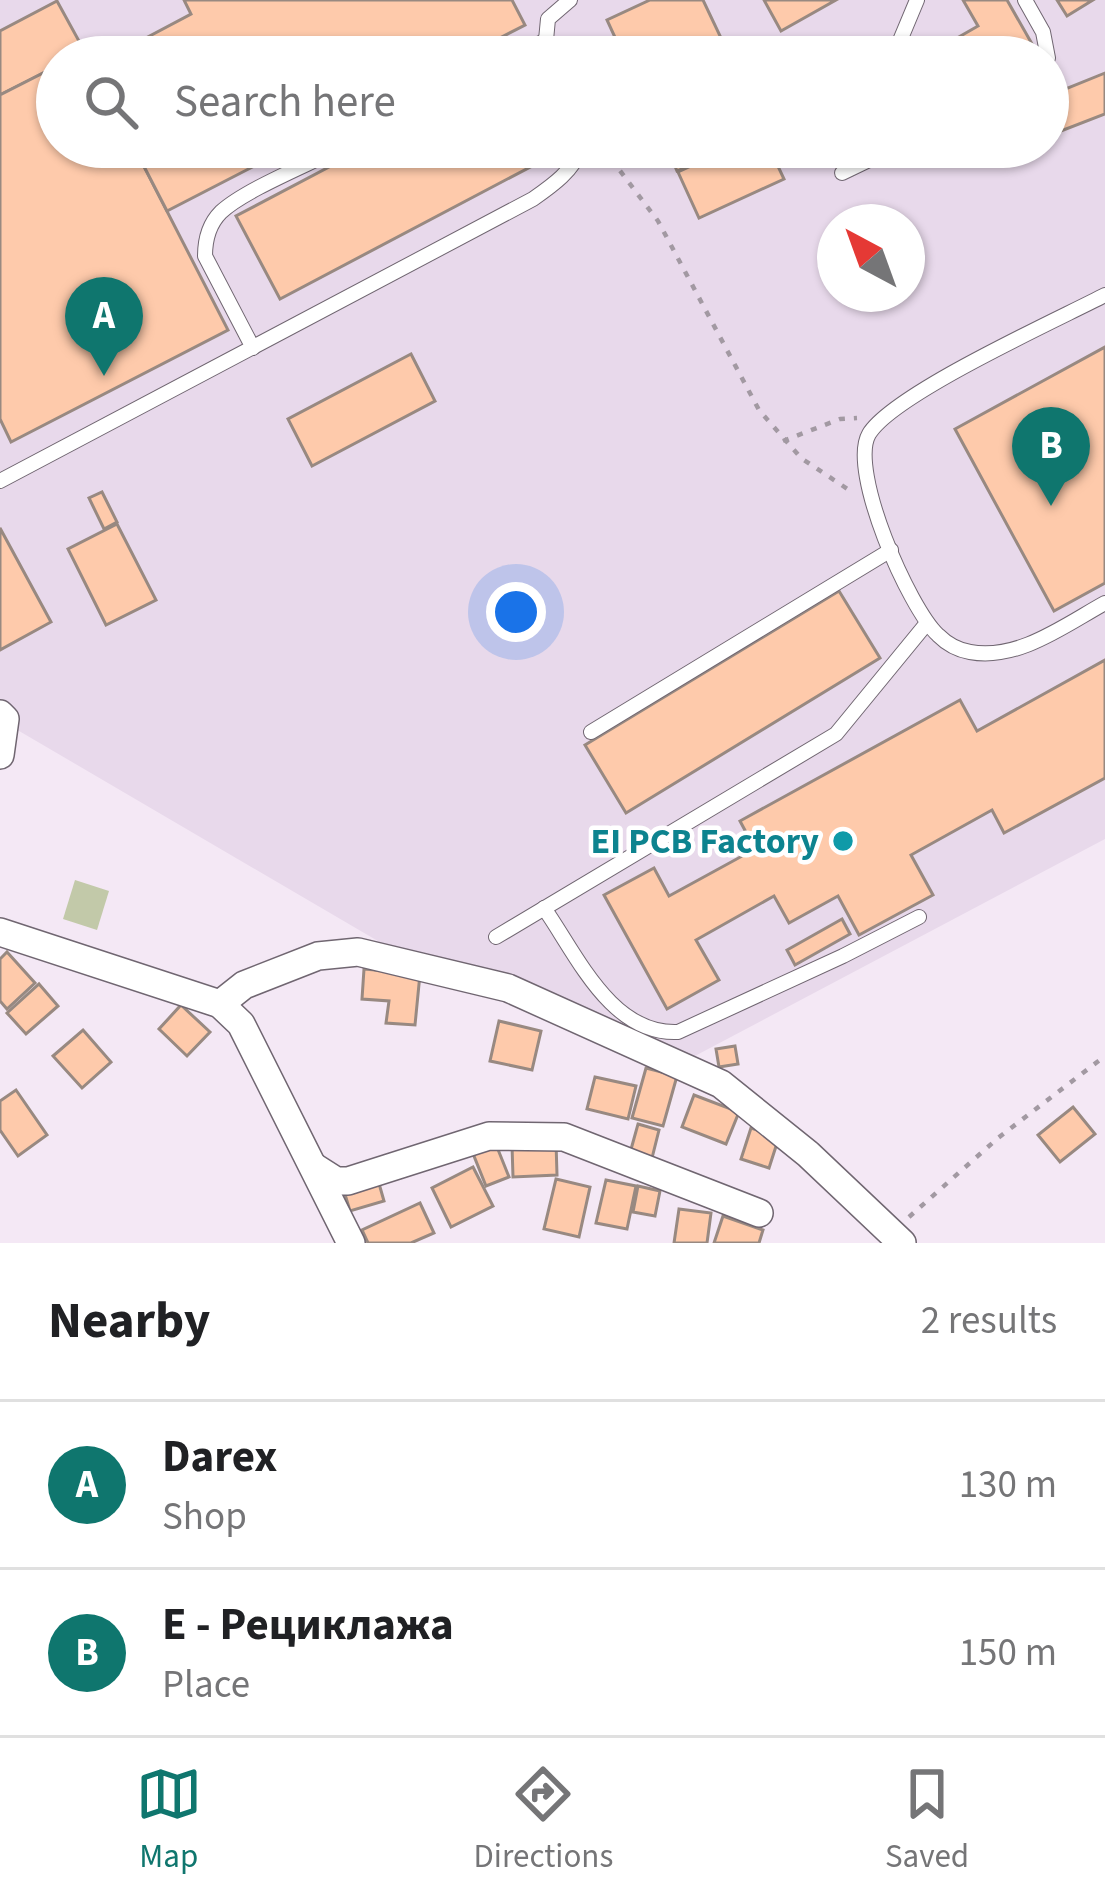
<!DOCTYPE html>
<meta charset="utf-8">
<style>
body{margin:0;font-family:"Source Sans 3",sans-serif;background:#f6f6f6;color:#202124}
.compass{position:absolute;left:817px;top:204px;width:108px;height:108px;border-radius:50%;background:#fff;box-shadow:0 3px 9px #0004;rotate:319deg}
.you{position:absolute;left:516px;top:612px;width:42px;height:42px;margin:-30px;border:9px solid #fff;border-radius:50%;background:#1a73e8;box-shadow:0 0 0 18px #1a73e833}
.badge{display:grid;place-items:center;width:78px;height:78px;border-radius:50%;background:#0f766e;color:#fff;font-size:39px;font-weight:700}
.pin{position:absolute;translate:-50% -99px;filter:drop-shadow(0 3px 6px #0008)}
.pin::after{content:'';position:absolute;top:63px;width:42px;height:36px;background:inherit;clip-path:polygon(0 0,100% 0,50% 100%)}
.list{margin:0;padding:0;list-style:none}
h2{display:flex;justify-content:space-between;align-items:center;height:156px;margin:0;padding:0 48px;font-size:51px}
h2 small{font-size:39px;font-weight:400;color:#757577}
.list li{display:grid;grid-template-columns:78px 1fr auto;gap:36px;align-items:center;box-sizing:border-box;height:168px;padding:0 48px;border-top:3px solid #e0e0e0}
.list b{display:block;font-size:45px;white-space:nowrap}
.list p{margin:0;font-size:39px;white-space:nowrap;color:#757577}
.list em{font-size:39px;font-style:normal;color:#757577}
.icon{flex:none;width:66px;height:66px;fill:none;stroke:currentColor;stroke-width:2;stroke-linecap:round;stroke-linejoin:round}
.map{position:relative;flex:none;width:1105px;height:1243px;overflow:hidden}
.search{position:absolute;background:#fff;box-shadow:0 3px 9px #0004;left:36px;right:36px;top:36px;height:132px;display:flex;align-items:center;gap:30px;box-sizing:border-box;padding:0 42px;border-radius:66px;color:#757577;font-size:45px}
.sheet{height:492px;background:#fff}
nav{display:flex;justify-content:space-around;align-items:center;box-sizing:border-box;height:168px;border-top:3px solid #e0e0e0;background:#fff;font-size:33px;color:#757577}
nav a{display:grid;justify-items:center;gap:6px}
nav .on{color:#0f766e}
.map>svg:first-child{display:block}
.industrial{fill:#e8d9eb;fill-rule:evenodd}
.green{fill:#c2c9a9}
.building{fill:#fecaab;stroke:#988981;stroke-width:3}
.lines{fill:none;stroke-linecap:round;stroke-linejoin:round}
.lane-casing{stroke:#706671;stroke-width:16}
.street-casing{stroke:#706671;stroke-width:30}
.path{stroke:#a299a2;stroke-width:4.5;stroke-dasharray:6 9;stroke-linecap:butt}
.lane{stroke:#fff;stroke-width:14}
.street{stroke:#fff;stroke-width:27}
.culture-dot{fill:#0f9aa8;stroke:#fff;stroke-width:4.5}
.labels{text-anchor:middle;dominant-baseline:central;stroke-width:9;stroke-linejoin:round;paint-order:stroke}
.culture-label{font-size:36px;font-weight:bold;fill:#0d838f;stroke:#fff;text-anchor:end}
</style>
<div class="map">
<svg width="1105" height="1243" viewBox="0 0 1105 1243">
<rect width="100%" height="100%" fill="#f4e8f5"/>
<path class="industrial" d="M0,0H1105V839L693,1057L512,977L383,944L14,728L0,713ZM57,57H1048V147H57ZM835,222H907V294H835Z"/>
<polygon class="green" points="75,880 109,891 97,930 63,919"/>
<g class="building">
<polygon points="184,0 512,0 525,25 463,57 110,57 191,14"/>
<polygon points="650,0 703,0 722,40 686,57 624,57 607,20"/>
<polygon points="764,0 836,0 781,31"/>
<polygon points="963,0 1007,0 1036,51 1025,57 924,57 978,26"/>
<polygon points="1057,0 1093,0 1067,16"/>
<polygon points="57,1 85,52 74,57 57,57 57,66 0,95 0,31"/>
<polygon points="722,42 729,57 690,57"/>
<polygon points="57,66 57,147 134,147 228,330 11,442 0,419 0,95"/>
<polygon points="1105,73 1105,114 1048,136 1048,96"/>
<polygon points="134,147 291,147 167,211"/>
<polygon points="367,147 525,147 534,165 280,299 236,216"/>
<polygon points="667,147 729,147 677,171"/>
<polygon points="733,147 769,147 784,179 699,218 678,172"/>
<polygon points="1105,347 1105,583 1054,611 955,429"/>
<polygon points="411,354 435,401 312,466 288,419"/>
<polygon points="102,492 117,522 104,529 89,498"/>
<polygon points="117,524 156,600 106,625 68,549"/>
<polygon points="0,528 51,622 0,650"/>
<polygon points="839,591 880,658 626,813 585,745"/>
<polygon points="1105,660 1105,778 1004,833 992,810 911,855 933,895 859,935 838,896 789,923 774,896 696,940 719,980 667,1009 604,895 654,868 669,896 755,849 740,821 960,700 977,731"/>
<polygon points="842,919 850,934 795,965 787,950"/>
<polygon points="7,952 35,983 7,1009 0,1001 0,959"/>
<polygon points="364,969 420,974 415,1025 386,1023 389,1001 362,999"/>
<polygon points="39,984 58,1006 26,1034 7,1013"/>
<polygon points="181,1005 210,1032 187,1056 159,1029"/>
<polygon points="499,1021 541,1031 532,1070 490,1061"/>
<polygon points="83,1030 111,1062 82,1088 53,1056"/>
<polygon points="735,1046 738,1064 719,1067 716,1049"/>
<polygon points="646,1068 677,1076 663,1126 632,1118"/>
<polygon points="595,1077 636,1086 628,1119 587,1109"/>
<polygon points="16,1090 47,1135 18,1156 0,1130 0,1101"/>
<polygon points="694,1095 739,1112 726,1144 682,1127"/>
<polygon points="1073,1107 1095,1134 1060,1162 1038,1135"/>
<polygon points="638,1124 659,1130 652,1158 630,1153"/>
<polygon points="751,1128 779,1137 769,1168 741,1159"/>
<polygon points="493,1137 509,1177 486,1186 470,1146"/>
<polygon points="556,1142 557,1175 513,1177 512,1145"/>
<polygon points="473,1167 493,1206 451,1227 432,1188"/>
<polygon points="556,1179 590,1187 579,1237 544,1229"/>
<polygon points="378,1180 384,1201 350,1211 344,1191"/>
<polygon points="606,1180 636,1186 627,1229 596,1223"/>
<polygon points="638,1186 660,1191 655,1216 633,1212"/>
<polygon points="420,1203 434,1233 411,1243 368,1243 362,1230"/>
<polygon points="679,1209 711,1213 707,1243 674,1243"/>
<polygon points="723,1216 763,1230 759,1243 714,1243"/>
</g>
<g class="lines">
<defs>
<g id="lane">
<polyline points="1025,0 1043,32 1048,58"/>
<polyline points="899,43 917,0"/>
<polyline points="513,57 546,40"/>
<polyline points="552,57 546,40 548,19 570,0"/>
<polyline points="842,173 896,147"/>
<path d="M1105,295C1057,320 893,394 869,434C848,470 909,608 938,635C947,644 958,650 970,652C1018,661 1065,625 1105,603"/>
<path d="M253,348L205,256C205,239 209,224 221,212C246,189 310,164 342,147"/>
<path d="M0,481L533,199C553,185 573,171 582,147"/>
<polyline points="591,732 891,550"/>
<path d="M544,908C577,955 611,1035 678,1032L843,956L919,917"/>
<polyline points="496,937 836,734 927,623"/>
</g>
<g id="street">
<polyline points="0,714 5,719 0,755"/>
<polyline points="0,932 220,1004 241,1024 351,1243"/>
<polyline points="220,1004 244,985 318,956 358,952 508,988 721,1084 808,1154 902,1243"/>
<polyline points="314,1167 336,1181 348,1181 489,1136 564,1137 759,1213"/>
</g>
</defs>
<use href="#lane" class="lane-casing"/>
<use href="#street" class="street-casing"/>
<g class="path">
<polyline points="602,147 658,221 759,410 801,458 852,492"/>
<polyline points="783,441 840,419 857,418"/>
<polyline points="909,1217 998,1138 1105,1056"/>
</g>
<use href="#lane" class="lane"/>
<use href="#street" class="street"/>
</g>
<circle class="culture-dot" cx="843" cy="841" r="12"/>
<g class="labels">
<g class="culture-label">
<text x="819" y="841">EI PCB Factory</text>
</g>
</g>
</svg>
<svg class="compass" viewBox="-18 -18 36 36"><path d="M0-13l5 13h-10z" fill="#e53935"/><path d="M0 13l5-13h-10z" fill="#757577"/></svg>
<div class="you"></div>
<div class="pin badge" style="left:104px;top:376px">A</div>
<div class="pin badge" style="left:1051px;top:506px">B</div>
<div class="search"><svg class="icon" aria-label="search" viewBox="0 0 24 24"><circle cx="10" cy="10" r="6"/><path d="M15 15l6 6"/></svg>Search here</div>
</div>
<section class="sheet">
<h2>Nearby<small>2 results</small></h2>
<ul class="list">
<li><span class="badge">A</span><div><b>Darex</b><p>Shop</p></div><em>130 m</em></li>
<li><span class="badge">B</span><div><b>Е - Рециклажа</b><p>Place</p></div><em>150 m</em></li>
</ul>
</section>
<nav>
<a class="on"><svg class="icon" aria-label="map" viewBox="0 0 24 24"><path d="M3 6l6-2 6 2 6-2v14l-6 2-6-2-6 2zM9 4v14M15 6v14"/></svg>Map</a>
<a><svg class="icon" aria-label="directions" viewBox="0 0 24 24"><path d="M12 3l9 9-9 9-9-9zM9 14v-3h6M13 9l2 2-2 2"/></svg>Directions</a>
<a><svg class="icon" aria-label="saved" viewBox="0 0 24 24"><path d="M7 4h10v16l-5-4-5 4z"/></svg>Saved</a>
</nav>
